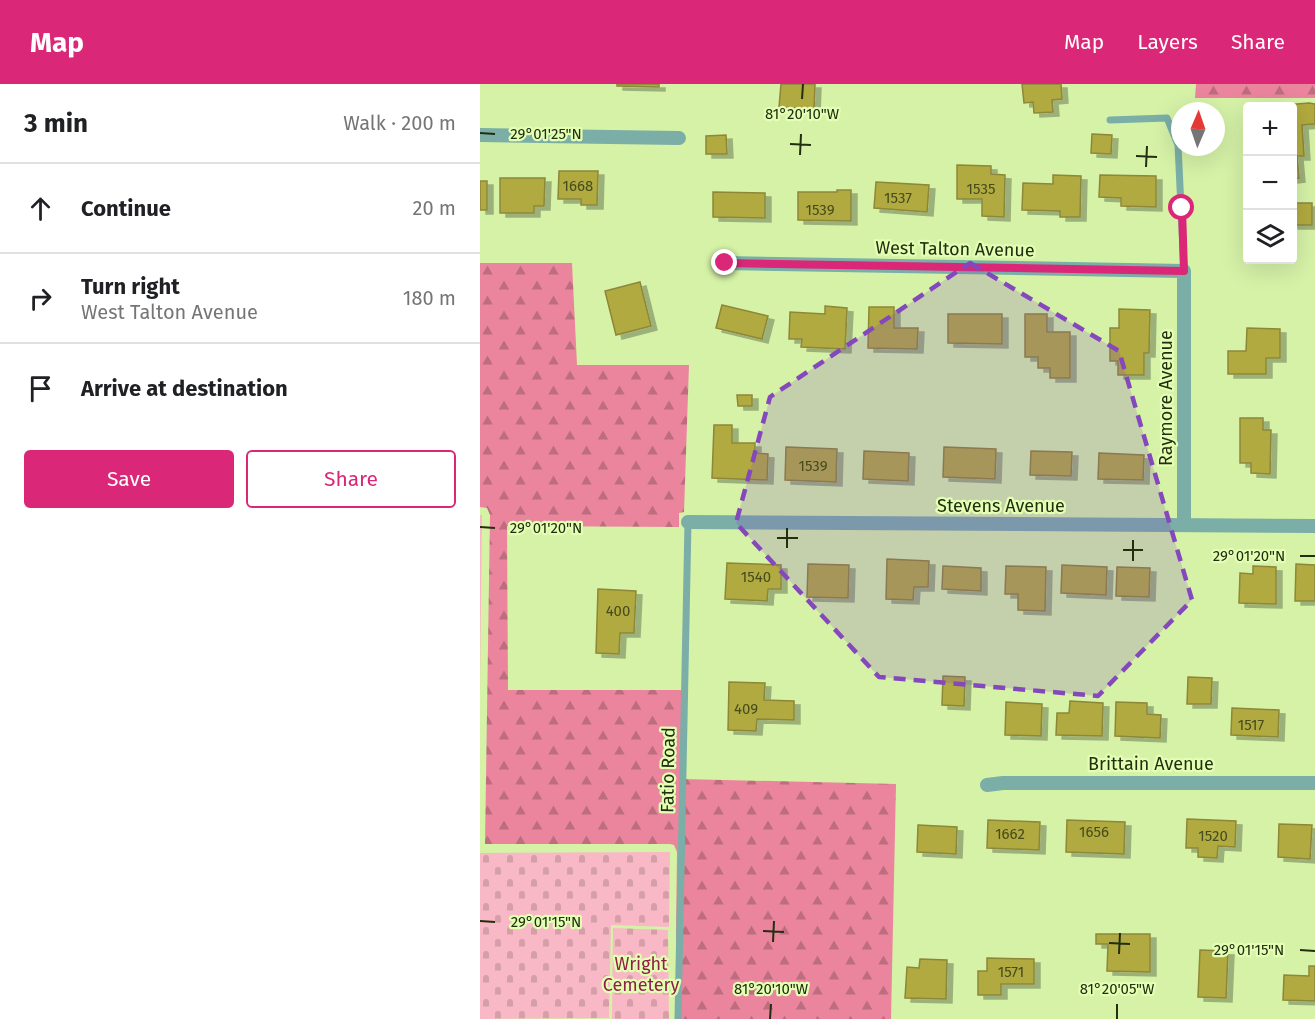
<!DOCTYPE html>
<meta charset="utf-8">
<style>
body{margin:0;font-family:"Fira Sans",sans-serif;background:#f6f6f6;color:#202124}
.controls{position:absolute;right:18px;top:18px;display:grid;overflow:hidden;border-radius:6px;box-shadow:0 6px 24px #0002}
.controls button{width:54px;height:54px;display:grid;place-items:center;padding:0;border:0;border-bottom:2px solid #e0e0e0;background:#fff;color:#202124;font:30px sans-serif}
.compass{position:absolute;left:691px;top:18px;width:54px;height:54px;border-radius:50%;background:#fff;box-shadow:0 6px 24px #0002;rotate:2deg}
.stop{position:absolute;width:18px;height:18px;margin:-14px;border:4px solid #db2777;border-radius:50%;background:#fff}
.stop.end{background:#db2777;border-color:#fff;box-shadow:0 2px 6px #0008}
.list{margin:0;padding:0;list-style:none}
h2{display:flex;justify-content:space-between;align-items:center;height:78px;margin:0;padding:0 24px;font-size:26px}
h2 small{font-size:20px;font-weight:400;color:#757577}
.list li{display:grid;grid-template-columns:39px 1fr auto;gap:18px;align-items:center;box-sizing:border-box;height:90px;padding:0 24px;border-top:2px solid #e0e0e0}
.list b{display:block;font-size:22px;white-space:nowrap}
.list p{margin:0;font-size:20px;white-space:nowrap;color:#757577}
.list em{font-size:20px;font-style:normal;color:#757577}
.actions{display:flex;gap:12px;padding:18px 24px}
.actions a{flex:1;padding:14px 0;border:2px solid #db2777;border-radius:6px;text-align:center;font-size:21px;color:#db2777}
.actions .main{background:#db2777;color:#fff}
.icon{flex:none;width:33px;height:33px;fill:none;stroke:currentColor;stroke-width:2;stroke-linecap:round;stroke-linejoin:round}
.map{position:relative;flex:none;width:835px;height:935px;overflow:hidden}
header{display:flex;align-items:center;gap:36px;box-sizing:border-box;height:84px;padding:0 30px;background:#db2777;color:#fff}
header strong{font-size:28px}
nav{display:flex;gap:33px;margin-inline-start:auto;font-size:21px}
main{display:flex}
aside{flex:1;background:#fff}
.map>svg:first-child{display:block}
.forest{fill:url(#forest-firs)}
.cemetery{fill:url(#cemetery-stones)}
.building{fill:#b1aa41;stroke:#8d8738;stroke-width:1.5;filter:url(#shadow)}
.lines{fill:none;stroke-linecap:round;stroke-linejoin:round}
.service{stroke:#7aaea7;stroke-width:7}
.minor{stroke:#7aaea7;stroke-width:14}
.route{stroke:#db2777;stroke-width:8}
.marked{fill:#8447bc;fill-opacity:0.2;stroke:#8447bc;stroke-width:4.5;stroke-dasharray:12 8;stroke-linejoin:round}
.ticks{fill:none;stroke:#232d0f;stroke-width:2}
.labels{text-anchor:middle;dominant-baseline:central;stroke-width:4.5;stroke-linejoin:round;paint-order:stroke}
.number-label{font-size:15px;fill:#464c1c}
.street-label{font-size:18px;fill:#232d0f;stroke:#e2ffb4}
.park-label{font-size:18px;fill:#931d47;stroke:#e2ffb4}
.ticks-label{font-size:15px;text-anchor:middle;fill:#232d0f;stroke:#e2ffb4;stroke-width:4.5;stroke-linejoin:round;paint-order:stroke}
</style>
<header>
<strong>Map</strong>
<nav><a>Map</a><a>Layers</a><a>Share</a></nav>
</header>
<main>
<aside>
<h2>3 min<small>Walk · 200 m</small></h2>
<ul class="list">
<li><svg class="icon" aria-label="ahead" viewBox="0 0 24 24"><path d="M12 20V5M6 11l6-6 6 6"/></svg><div><b>Continue</b></div><em>20 m</em></li>
<li><svg class="icon" aria-label="right" viewBox="0 0 24 24"><path d="M7 20v-9h11M14 6l5 5-5 5"/></svg><div><b>Turn right</b><p>West Talton Avenue</p></div><em>180 m</em></li>
<li><svg class="icon" aria-label="arrive" viewBox="0 0 24 24"><path d="M6 21V4h12l-3 4 3 4H6"/></svg><div><b>Arrive at destination</b></div></li>
</ul>
<div class="actions"><a class="main">Save</a><a>Share</a></div>
</aside>
<div class="map">
<svg width="835" height="935" viewBox="0 0 835 935">
<defs>
<pattern id="forest-firs" width="22" height="20" patternUnits="userSpaceOnUse" patternTransform="scale(1.5)"><rect width="22" height="20" fill="#ea859d"/><path d="M5 1l3.5 6h-7zM16 11l3.5 6h-7z" fill="#bd6d7e"/></pattern>
<pattern id="cemetery-stones" width="16" height="16" patternUnits="userSpaceOnUse" patternTransform="scale(1.5)"><rect width="16" height="16" fill="#f9b8c5"/><path d="M2 7V4a2 2 0 0 1 4 0v3zM10 15v-3a2 2 0 0 1 4 0v3z" fill="#d59ea8"/></pattern>
<filter id="shadow"><feDropShadow dx="6" dy="4" stdDeviation="0" flood-color="#0004"/></filter>
</defs>
<rect width="100%" height="100%" fill="#d5f2a7"/>
<g class="forest">
<polygon points="716,0 835,0 835,14 715,14"/>
<polygon points="0,179 92,179 97,281 209,281 204,428 199,429 199,443 27,442 28,606 207,606 202,695 416,700 411,935 196,935 196,847 197,768 194,761 190,760 5,760 10,431 7,424 0,423"/>
</g>
<g class="cemetery">
<polygon points="0,431 2,431 0,608"/>
<polygon points="190,768 189,843 131,841 129,934 0,935 0,769"/>
<polygon points="133,844 188,846 189,935 132,935"/>
</g>
<g class="building">
<polygon points="137,0 179,0 179,3 137,2"/>
<polygon points="301,0 335,0 334,25 299,23"/>
<polygon points="542,0 581,0 582,15 572,16 573,28 554,29 553,18 544,19"/>
<polygon points="829,19 835,20 835,40 822,41 824,72 817,72 819,94 812,95 812,22 792,22"/>
<polygon points="612,50 632,51 631,70 611,69"/>
<polygon points="246,51 247,70 226,70 226,52"/>
<polygon points="477,81 511,82 511,90 525,91 524,133 502,132 502,115 477,115"/>
<polygon points="79,87 118,87 117,121 101,121 101,115 78,115"/>
<polygon points="573,91 601,92 600,133 580,133 580,127 542,126 543,99 573,100"/>
<polygon points="620,91 676,92 676,123 641,122 641,114 619,113"/>
<polygon points="20,94 65,94 64,122 54,122 54,129 20,129"/>
<rect x="0" y="97" width="7" height="29"/>
<polygon points="396,98 449,101 447,128 394,124"/>
<polygon points="357,106 371,106 371,137 318,136 318,108 357,108"/>
<polygon points="233,108 285,109 285,134 233,133"/>
<rect x="812" y="119" width="20" height="22"/>
<polygon points="160,198 171,242 136,251 125,207"/>
<polygon points="242,221 288,232 282,255 236,244"/>
<polygon points="345,222 367,224 365,265 321,263 322,255 309,255 310,228 345,230"/>
<polygon points="389,223 414,223 414,244 438,244 437,265 388,264"/>
<polygon points="639,225 670,226 669,269 664,269 664,291 638,291 638,277 630,277 630,244 639,244"/>
<polygon points="468,230 522,230 522,260 468,259"/>
<polygon points="545,230 567,230 567,248 590,248 590,294 570,294 570,284 558,284 558,273 545,273"/>
<polygon points="767,244 800,245 800,274 786,274 786,290 748,290 748,267 766,267"/>
<polygon points="257,311 272,311 272,322 258,322"/>
<polygon points="760,334 783,334 783,346 791,346 790,390 771,389 771,379 760,379"/>
<polygon points="234,341 252,341 252,359 275,359 275,369 288,370 287,396 232,394"/>
<polygon points="306,363 357,365 356,398 305,396"/>
<polygon points="464,363 516,365 515,395 463,393"/>
<polygon points="384,367 429,369 428,397 383,395"/>
<polygon points="551,367 592,368 591,392 550,391"/>
<polygon points="619,369 664,371 663,396 618,395"/>
<polygon points="407,475 449,477 448,503 434,503 433,516 406,515"/>
<polygon points="247,479 301,481 301,505 288,505 287,517 245,515"/>
<polygon points="328,480 369,481 368,514 327,513"/>
<polygon points="816,480 835,481 835,517 815,517"/>
<polygon points="582,481 627,483 626,511 581,509"/>
<polygon points="463,482 501,484 501,507 462,505"/>
<polygon points="526,482 566,483 565,527 538,526 538,510 525,510"/>
<polygon points="773,482 796,483 796,520 759,519 760,489 773,490"/>
<polygon points="637,483 670,484 669,513 636,512"/>
<polygon points="118,505 156,507 154,549 140,549 139,570 116,569"/>
<polygon points="463,592 485,593 484,622 462,621"/>
<polygon points="708,593 732,594 731,620 707,620"/>
<polygon points="249,598 285,599 284,616 314,617 314,636 277,635 276,647 248,646"/>
<polygon points="590,617 623,619 622,652 576,651 577,629 589,629"/>
<polygon points="526,618 562,620 561,652 525,651"/>
<polygon points="636,618 667,619 667,630 681,631 680,654 635,652"/>
<polygon points="752,624 799,626 798,653 751,651"/>
<polygon points="707,735 756,737 755,763 738,762 737,774 718,773 718,764 706,764"/>
<polygon points="508,736 560,738 559,766 507,764"/>
<polygon points="587,736 645,738 644,770 586,768"/>
<polygon points="799,740 832,741 830,775 798,773"/>
<polygon points="438,741 477,743 476,770 437,768"/>
<polygon points="616,850 670,850 670,888 627,887 628,860 616,860"/>
<polygon points="720,866 748,867 746,914 718,913"/>
<polygon points="507,874 554,875 554,900 521,900 521,911 498,911 498,887 507,887"/>
<polygon points="440,875 467,876 466,915 425,914 427,883 439,884"/>
<polygon points="829,882 835,882 835,917 803,916 804,891 829,892"/>
</g>
<g class="lines">
<g class="service">
<polyline points="630,36 687,34 698,61 704,187"/>
<polyline points="198,935 208,438"/>
</g>
<g class="minor">
<polyline points="0,51 199,54"/>
<polyline points="245,179 704,187 704,441"/>
<polyline points="208,438 835,442"/>
<polyline points="507,701 523,699 835,699"/>
</g>
</g>
<g class="lines">
<polyline class="route" points="245,179 704,187 702,124"/>
</g>
<path class="marked" d="M490,179L639,267L712,516L618,612L399,593L256,439L290,313Z"/>
<path class="ticks" d="M322,15L323,0M0,49L15,50M310,60L331,61M320,71L321,50M656,72L677,73M666,83L667,62M0,443L15,444M297,454H318M307,464V444M643,466H663M820,472H835M653,477V456M0,837L15,838M283,847L304,848M293,858L294,837M629,859L650,860M820,866L835,867M639,870L640,849M290,935L291,920M637,935V920"/>
<g class="labels">
<g class="number-label">
<text x="98" y="102">1668</text>
<text x="501" y="105">1535</text>
<text x="418" y="114">1537</text>
<text x="340" y="126">1539</text>
<text x="333" y="382">1539</text>
<text x="276" y="493">1540</text>
<text x="138" y="527">400</text>
<text x="266" y="625">409</text>
<text x="771" y="641">1517</text>
<text x="614" y="748">1656</text>
<text x="530" y="750">1662</text>
<text x="733" y="752">1520</text>
<text x="531" y="888">1571</text>
</g>
<g class="street-label">
<text transform="translate(475 165) rotate(1)">West Talton Avenue</text>
<text transform="translate(686 314) rotate(-90)">Raymore Avenue</text>
<text x="521" y="422">Stevens Avenue</text>
<text x="671" y="680">Brittain Avenue</text>
<text transform="translate(188 686) rotate(-89)">Fatio Road</text>
</g>
<g class="park-label">
<text x="161" y="880">Wright<tspan x="161" dy="21">Cemetery</tspan></text>
</g>
</g>
<g class="ticks-label">
<text x="322" y="35">81°20'10"W</text>
<text x="66" y="55">29°01'25"N</text>
<text x="66" y="449">29°01'20"N</text>
<text x="769" y="477">29°01'20"N</text>
<text x="66" y="843">29°01'15"N</text>
<text x="769" y="871">29°01'15"N</text>
<text x="291" y="910">81°20'10"W</text>
<text x="637" y="910">81°20'05"W</text>
</g>
</svg>
<div class="controls">
<button>+</button>
<button>−</button>
<button><svg class="icon" aria-label="layers" viewBox="0 0 24 24"><path d="M12 4l9 5-9 5-9-5zM3 14l9 5 9-5"/></svg></button>
</div>
<svg class="compass" viewBox="-18 -18 36 36"><path d="M0-13l5 13h-10z" fill="#e53935"/><path d="M0 13l5-13h-10z" fill="#757577"/></svg>
<div class="stop" style="left:702px;top:124px"></div>
<div class="stop end" style="left:245px;top:179px"></div>
</div>
</main>
